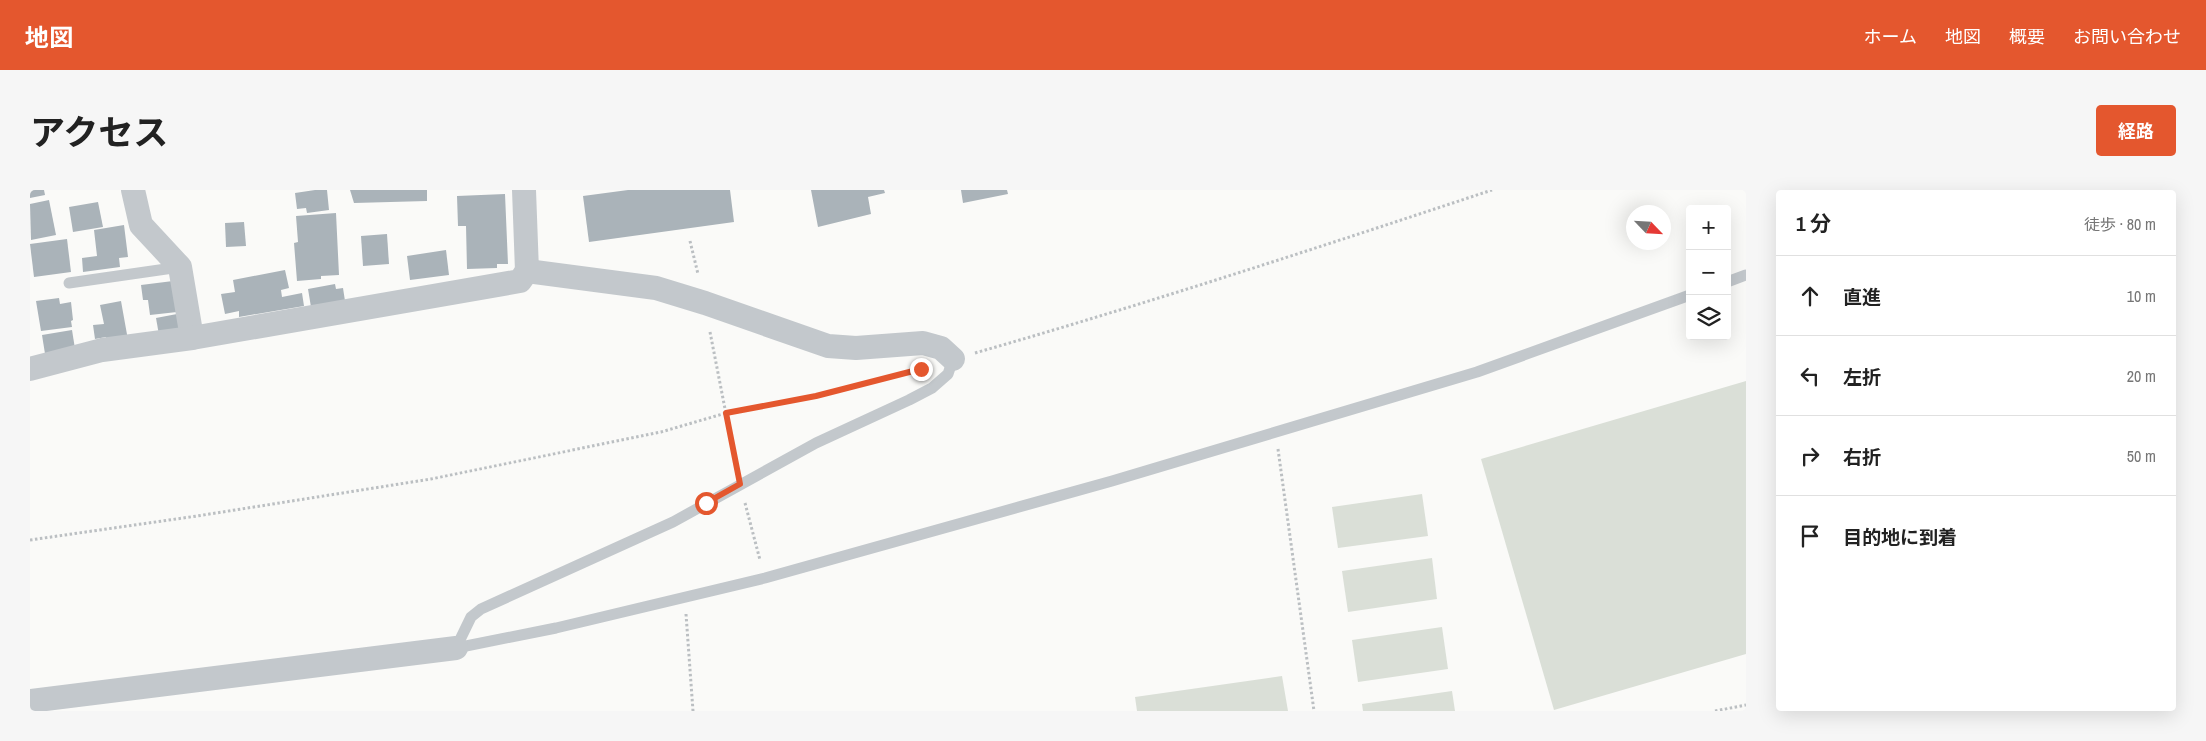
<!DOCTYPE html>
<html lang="ja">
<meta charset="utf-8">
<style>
body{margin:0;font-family:"Archivo Narrow","Noto Sans JP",sans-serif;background:#f6f6f6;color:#222}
.controls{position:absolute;right:15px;top:15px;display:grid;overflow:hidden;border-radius:5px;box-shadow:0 5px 20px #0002}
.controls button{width:45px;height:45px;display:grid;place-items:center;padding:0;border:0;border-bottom:1px solid #e0e0e0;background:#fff;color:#222;font:25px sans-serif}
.compass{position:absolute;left:1596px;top:15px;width:45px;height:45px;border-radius:50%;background:#fff;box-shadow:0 5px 20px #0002;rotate:115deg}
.stop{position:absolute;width:15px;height:15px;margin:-11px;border:4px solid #e4572e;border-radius:50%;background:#fff}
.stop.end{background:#e4572e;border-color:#fff;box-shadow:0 1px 5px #0008}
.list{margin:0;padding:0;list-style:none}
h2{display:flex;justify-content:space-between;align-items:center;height:65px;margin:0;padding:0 20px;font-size:21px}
h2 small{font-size:16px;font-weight:400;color:#767676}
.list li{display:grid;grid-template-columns:32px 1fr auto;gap:15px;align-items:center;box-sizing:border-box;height:80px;padding:0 20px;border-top:1px solid #e0e0e0}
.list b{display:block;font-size:19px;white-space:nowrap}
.list em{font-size:16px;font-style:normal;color:#767676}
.icon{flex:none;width:28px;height:28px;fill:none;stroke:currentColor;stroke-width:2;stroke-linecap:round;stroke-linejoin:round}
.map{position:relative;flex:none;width:1716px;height:521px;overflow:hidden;border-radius:5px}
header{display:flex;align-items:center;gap:30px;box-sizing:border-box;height:70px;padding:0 25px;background:#e4572e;color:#fff}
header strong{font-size:24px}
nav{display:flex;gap:28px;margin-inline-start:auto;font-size:18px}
.intro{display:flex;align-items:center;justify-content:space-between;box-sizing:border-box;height:120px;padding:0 30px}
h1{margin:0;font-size:35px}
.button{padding:12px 22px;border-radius:5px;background:#e4572e;color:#fff;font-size:18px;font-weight:700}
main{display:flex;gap:30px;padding:0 30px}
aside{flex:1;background:#fff;border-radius:5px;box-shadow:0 5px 20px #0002}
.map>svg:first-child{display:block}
.green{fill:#dadfd7}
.building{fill:#aab3b9}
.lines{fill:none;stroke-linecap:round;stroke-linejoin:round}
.path{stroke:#bbbfc2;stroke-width:3;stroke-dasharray:2.5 2.5;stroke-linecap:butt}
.service{stroke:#c3c8cc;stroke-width:11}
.minor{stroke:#c3c8cc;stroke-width:24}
.route{stroke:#e4572e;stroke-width:6}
</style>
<header>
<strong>地図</strong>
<nav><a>ホーム</a><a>地図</a><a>概要</a><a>お問い合わせ</a></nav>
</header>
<div class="intro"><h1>アクセス</h1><a class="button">経路</a></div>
<main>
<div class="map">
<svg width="1716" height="521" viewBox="0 0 1716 521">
<rect width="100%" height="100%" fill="#fafaf8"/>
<g class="green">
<polygon points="1716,191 1716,464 1524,520 1451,269"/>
<polygon points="1392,304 1398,346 1308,358 1302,317"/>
<polygon points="1402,368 1407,409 1318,422 1312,381"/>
<polygon points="1412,437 1418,479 1328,492 1322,450"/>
<polygon points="1252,486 1258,521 1107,521 1105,507"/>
<polygon points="1422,501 1425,521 1333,521 1332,514"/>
</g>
<g class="building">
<polygon points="0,0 14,0 15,5 0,8"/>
<polygon points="285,0 297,0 299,20 277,23 276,18 267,19 265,3"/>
<polygon points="320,0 397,0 397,11 324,13"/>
<polygon points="598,0 700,0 704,32 559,52 553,6"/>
<polygon points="781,0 854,0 855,3 838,7 841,24 788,37"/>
<polygon points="931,0 977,0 978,4 933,13"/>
<polygon points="475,4 478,74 467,74 467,78 437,79 436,36 428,36 427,6"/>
<polygon points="19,10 26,45 1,50 0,14"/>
<polygon points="68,12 73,37 43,42 39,17"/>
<polygon points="306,23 309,85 291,86 291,89 267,91 264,53 268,52 266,26"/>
<polygon points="214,32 216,56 196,57 195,33"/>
<polygon points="94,35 98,67 89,68 90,77 53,82 52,68 67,66 64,40"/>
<polygon points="357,44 359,74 333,76 331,46"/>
<polygon points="37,49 41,82 4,87 0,54"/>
<polygon points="416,60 419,85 380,90 377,66"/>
<polygon points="255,80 259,98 251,100 252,107 272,103 274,116 209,127 209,121 195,124 191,104 205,102 203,90"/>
<polygon points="143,91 147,122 120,125 118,110 113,110 111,95"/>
<polygon points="305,94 306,99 313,98 315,111 281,117 278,99"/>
<polygon points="29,108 30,114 41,112 43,130 41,131 42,137 11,141 6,111"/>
<polygon points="91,111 98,150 77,153 76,147 65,149 63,135 74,134 70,115"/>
<polygon points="147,124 150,140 129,145 126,128"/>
<polygon points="42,140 46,165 16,170 12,145"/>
</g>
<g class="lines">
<g class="path">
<polyline points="660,51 668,84"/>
<polyline points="680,142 706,275"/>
<path d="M945,163C1119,113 1290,57 1462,0"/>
<polyline points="1248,259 1284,521"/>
<polyline points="715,313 730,370"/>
<polyline points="0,350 167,326 401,289 631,242 696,223 786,206 886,180"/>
<polyline points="656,424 663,521"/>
<polyline points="1685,521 1716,515"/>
</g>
<g class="service">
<polyline points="1697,92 1716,85"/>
<polyline points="39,93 150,77"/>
<polyline points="426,458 526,438 735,388 1082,291 1447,182 1660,105"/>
<polyline points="426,458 441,427 451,419 643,332 786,253 879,210 902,198 918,184 923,169"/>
</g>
<g class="minor">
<polyline points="103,0 111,35 150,77 162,148"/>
<polyline points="494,0 497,81"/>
<polyline points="0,179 72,160 162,148 490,91 497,81 626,98 675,113 798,156 826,158 893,153 911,158 923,169"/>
<polyline points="0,511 426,458"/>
</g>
</g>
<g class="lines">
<polyline class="route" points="676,313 710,294 696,223 786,206 891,179"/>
</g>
</svg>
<div class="controls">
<button>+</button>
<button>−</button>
<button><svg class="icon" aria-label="layers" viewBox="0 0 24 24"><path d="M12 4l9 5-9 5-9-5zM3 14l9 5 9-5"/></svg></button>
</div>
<svg class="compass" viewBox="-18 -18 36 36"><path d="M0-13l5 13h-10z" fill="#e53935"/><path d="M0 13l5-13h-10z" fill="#767676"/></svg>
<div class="stop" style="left:676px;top:313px"></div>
<div class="stop end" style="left:891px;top:179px"></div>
</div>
<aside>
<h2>1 分<small>徒歩 · 80 m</small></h2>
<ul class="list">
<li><svg class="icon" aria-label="ahead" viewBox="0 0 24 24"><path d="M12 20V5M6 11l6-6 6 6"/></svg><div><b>直進</b></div><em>10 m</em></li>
<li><svg class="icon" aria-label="left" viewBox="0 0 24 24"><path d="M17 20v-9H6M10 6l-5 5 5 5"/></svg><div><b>左折</b></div><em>20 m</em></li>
<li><svg class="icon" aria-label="right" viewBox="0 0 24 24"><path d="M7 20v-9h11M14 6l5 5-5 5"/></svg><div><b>右折</b></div><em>50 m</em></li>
<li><svg class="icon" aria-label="arrive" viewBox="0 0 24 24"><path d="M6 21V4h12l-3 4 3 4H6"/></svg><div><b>目的地に到着</b></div></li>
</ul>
</aside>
</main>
